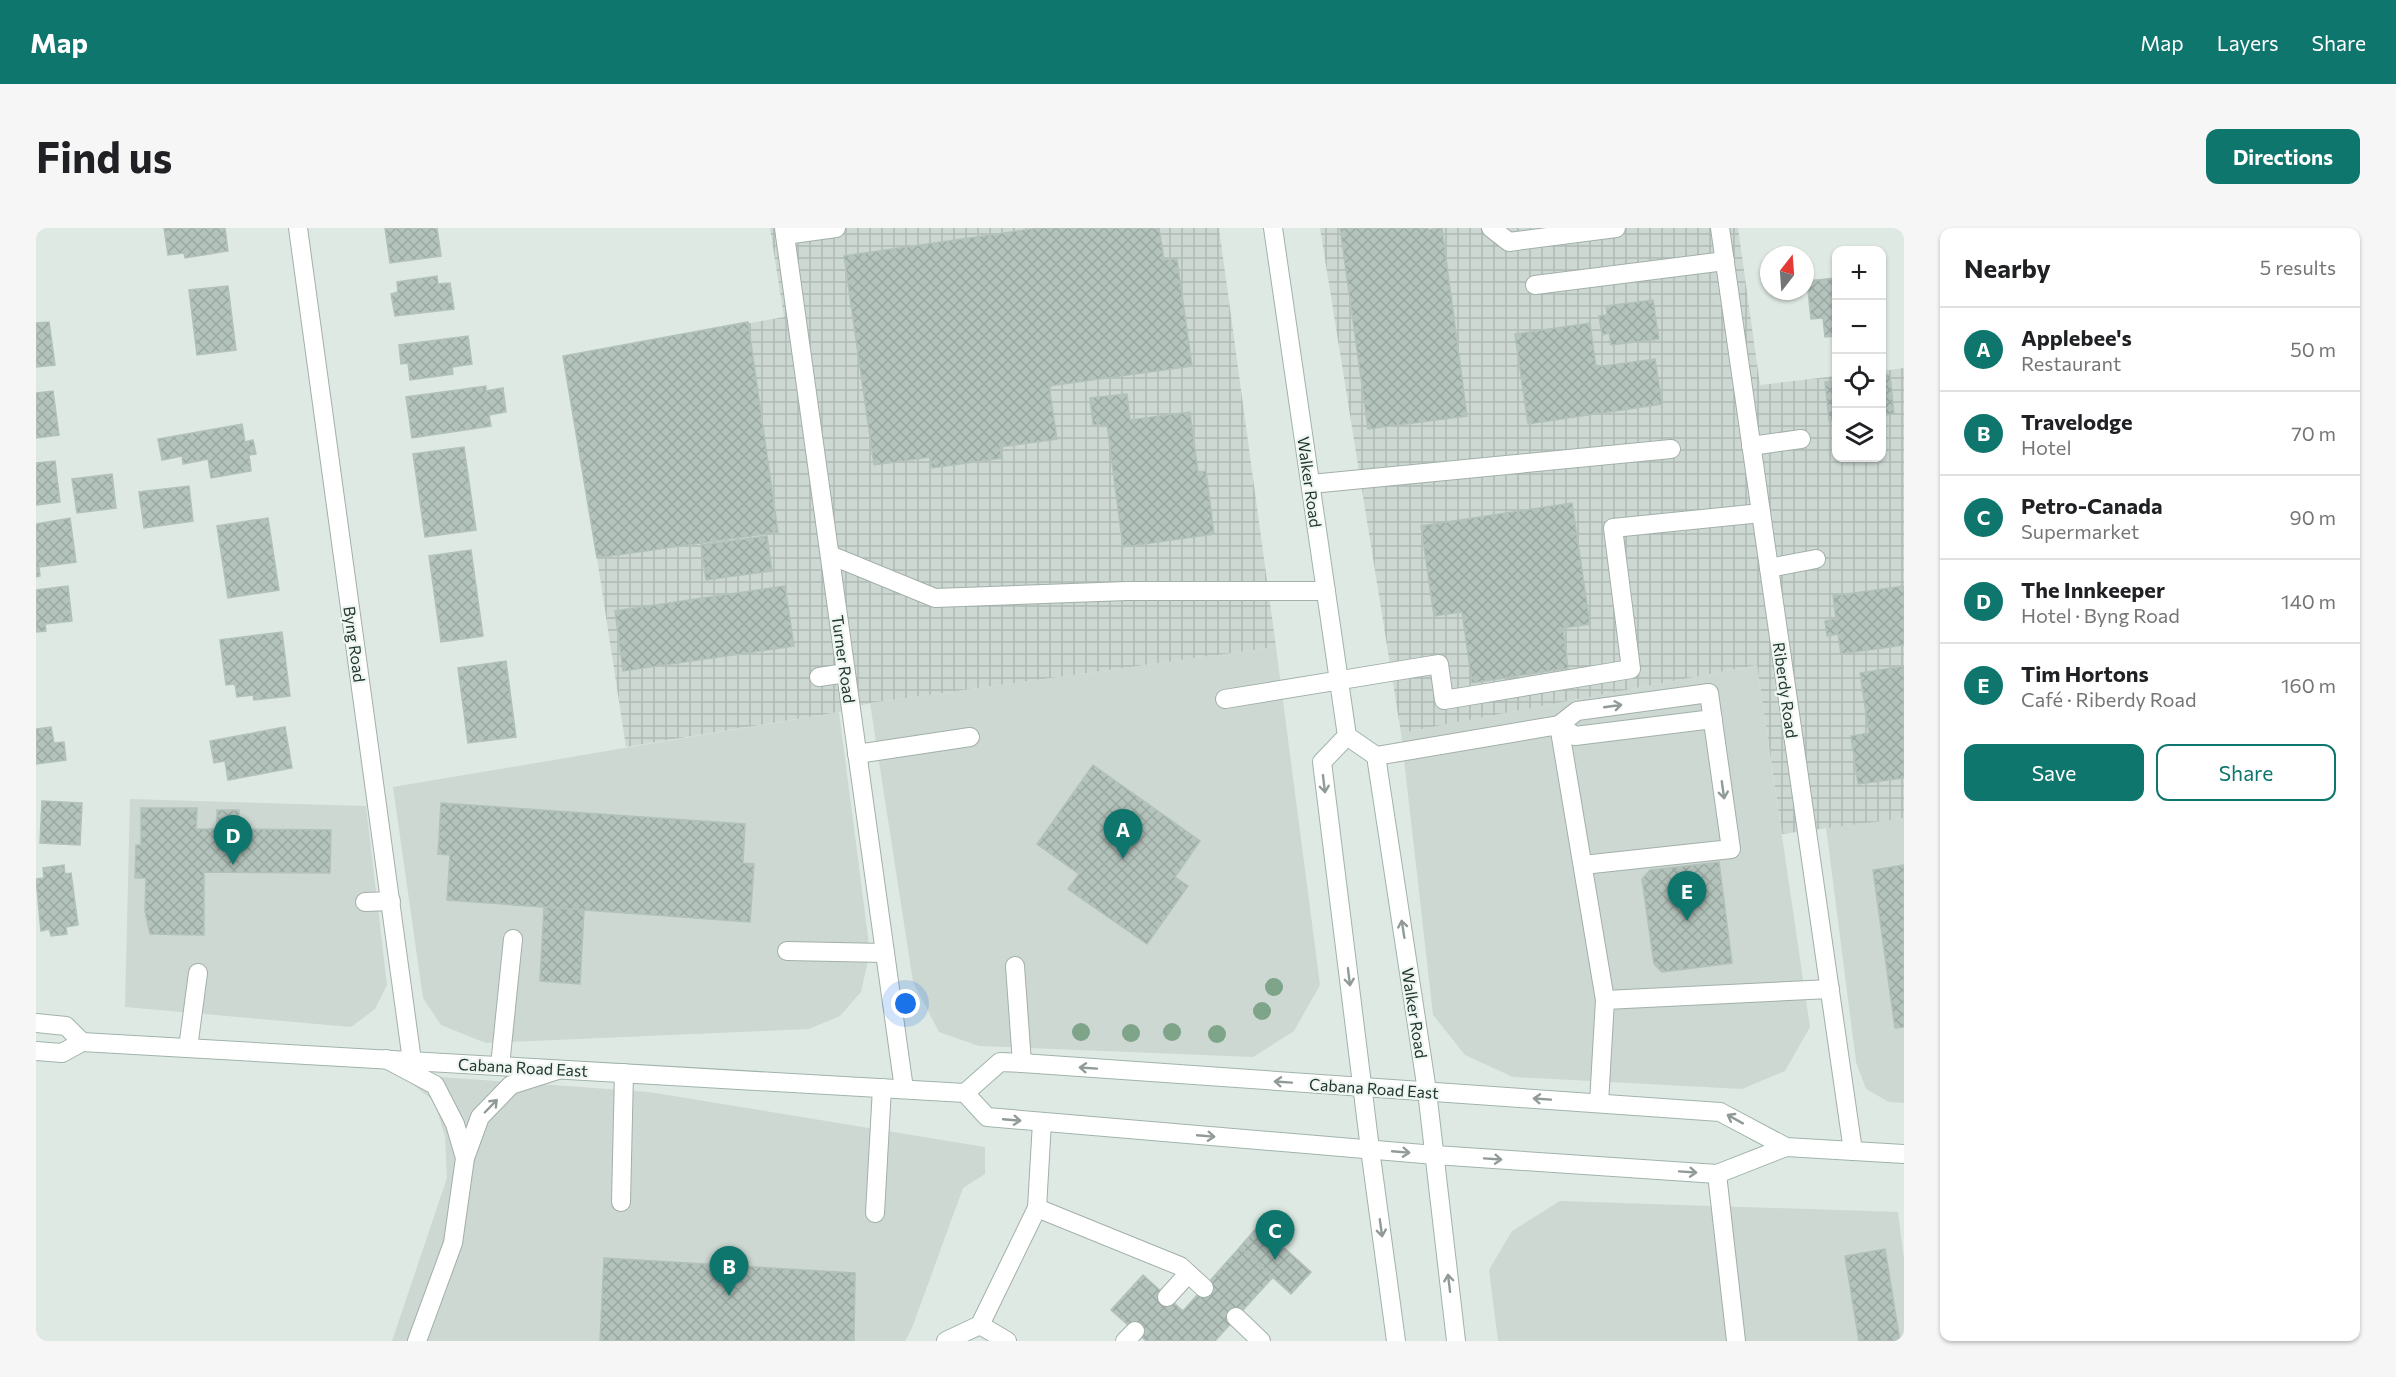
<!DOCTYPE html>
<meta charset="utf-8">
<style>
body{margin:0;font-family:Commissioner,sans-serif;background:#f6f6f6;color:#202124}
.controls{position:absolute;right:18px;top:18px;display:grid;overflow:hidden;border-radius:12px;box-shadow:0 2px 4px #0004}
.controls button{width:54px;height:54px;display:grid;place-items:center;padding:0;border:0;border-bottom:2px solid #e0e0e0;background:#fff;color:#202124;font:30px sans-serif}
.compass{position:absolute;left:1724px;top:18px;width:54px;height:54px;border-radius:50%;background:#fff;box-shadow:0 2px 4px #0004;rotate:17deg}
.you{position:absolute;left:870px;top:776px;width:21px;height:21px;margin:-15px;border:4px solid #fff;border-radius:50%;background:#1a73e8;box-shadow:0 0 0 9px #1a73e833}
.badge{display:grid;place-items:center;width:39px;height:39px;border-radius:50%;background:#0f766e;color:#fff;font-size:20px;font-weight:700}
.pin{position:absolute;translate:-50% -50px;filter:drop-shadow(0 2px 3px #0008)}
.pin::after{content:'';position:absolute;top:32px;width:21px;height:18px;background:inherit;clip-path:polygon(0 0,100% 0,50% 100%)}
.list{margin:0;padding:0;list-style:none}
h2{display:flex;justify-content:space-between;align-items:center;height:78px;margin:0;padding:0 24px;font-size:26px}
h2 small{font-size:20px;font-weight:400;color:#757577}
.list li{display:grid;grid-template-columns:39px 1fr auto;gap:18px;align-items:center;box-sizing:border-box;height:84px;padding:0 24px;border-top:2px solid #e0e0e0}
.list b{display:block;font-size:22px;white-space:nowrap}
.list p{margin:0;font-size:20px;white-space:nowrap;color:#757577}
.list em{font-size:20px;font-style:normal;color:#757577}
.actions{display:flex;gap:12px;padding:18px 24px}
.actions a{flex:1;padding:14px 0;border:2px solid #0f766e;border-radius:12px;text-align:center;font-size:21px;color:#0f766e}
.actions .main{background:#0f766e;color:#fff}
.icon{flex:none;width:33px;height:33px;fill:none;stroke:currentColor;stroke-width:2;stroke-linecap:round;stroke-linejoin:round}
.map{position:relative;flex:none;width:1868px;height:1113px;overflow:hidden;border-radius:12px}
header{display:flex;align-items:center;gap:36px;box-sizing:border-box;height:84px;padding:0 30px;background:#0f766e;color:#fff}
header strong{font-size:28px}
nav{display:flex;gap:33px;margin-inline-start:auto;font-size:21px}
.intro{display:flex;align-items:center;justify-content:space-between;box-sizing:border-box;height:144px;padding:0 36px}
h1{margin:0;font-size:42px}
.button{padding:15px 27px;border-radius:12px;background:#0f766e;color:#fff;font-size:21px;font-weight:700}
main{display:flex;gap:36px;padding:0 36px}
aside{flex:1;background:#fff;border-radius:12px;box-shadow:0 2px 4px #0004}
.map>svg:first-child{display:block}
.built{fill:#cdd8d2}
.industrial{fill:url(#industrial-grid)}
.building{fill:url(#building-cross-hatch);stroke:#b2c2ba;stroke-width:1.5}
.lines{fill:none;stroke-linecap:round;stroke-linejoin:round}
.lane-casing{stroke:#a2b0a9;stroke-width:20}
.street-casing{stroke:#a2b0a9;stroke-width:20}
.secondary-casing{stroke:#9fb4aa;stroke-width:20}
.lane{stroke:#fff;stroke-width:18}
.street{stroke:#fff;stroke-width:18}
.secondary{stroke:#fff;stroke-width:18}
.tree{fill:#7ea489}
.oneway{stroke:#909b97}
.labels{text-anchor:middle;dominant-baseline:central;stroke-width:4.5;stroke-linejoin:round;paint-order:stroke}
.street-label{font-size:16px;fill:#21372f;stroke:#eff6f2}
</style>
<header>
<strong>Map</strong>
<nav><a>Map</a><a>Layers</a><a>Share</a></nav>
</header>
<div class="intro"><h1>Find us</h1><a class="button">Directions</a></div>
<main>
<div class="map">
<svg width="1868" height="1113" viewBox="0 0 1868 1113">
<defs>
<pattern id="industrial-grid" width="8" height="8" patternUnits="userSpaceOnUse" patternTransform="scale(1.5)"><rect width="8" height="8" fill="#cdd8d2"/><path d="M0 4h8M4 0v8" fill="none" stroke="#b0bab5"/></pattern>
<pattern id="building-cross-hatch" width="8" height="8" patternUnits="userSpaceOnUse" patternTransform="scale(1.5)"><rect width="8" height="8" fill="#b4c3bc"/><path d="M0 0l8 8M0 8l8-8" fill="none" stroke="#9aa8a2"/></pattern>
</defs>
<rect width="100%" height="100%" fill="#dfe9e3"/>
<g class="built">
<polygon points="1240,419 1284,757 1258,803 1217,829 943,818 903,804 877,754 834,475"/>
<polygon points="1721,437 1774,799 1749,843 1706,861 1477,849 1429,827 1397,787 1365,505"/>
<polygon points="803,484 834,724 825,764 804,788 773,801 450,815 405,797 387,770 357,559"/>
<polygon points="94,571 330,578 351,757 339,781 315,799 89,779"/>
<polygon points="1868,590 1868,875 1853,874 1830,861 1820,834 1790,599"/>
<polygon points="363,846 613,864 949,919 949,946 927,960 876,1100 869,1113 356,1113 411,950 409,908 398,873"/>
<polygon points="1524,973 1862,984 1868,1031 1868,1113 1462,1113 1453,1042 1476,1003"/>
</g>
<g class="industrial">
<polygon points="734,0 1183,0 1240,419 834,475 803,484 590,519 561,330 527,128 748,89"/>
<polygon points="1284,0 1702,0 1724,157 1800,148 1800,230 1846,230 1846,143 1868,140 1868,590 1746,606 1721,437 1365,505"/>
</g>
<g class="building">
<polygon points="128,0 189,0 192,23 149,30 148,25 132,27"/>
<polygon points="349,0 401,0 405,28 354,35"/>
<polygon points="1002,0 1123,0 1128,32 1141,31 1156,138 1013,158 1021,211 964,219 966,230 896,240 894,229 838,237 808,28"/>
<polygon points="1304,0 1392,0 1392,2 1406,0 1431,188 1332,201"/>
<polygon points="401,48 402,56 414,55 418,81 359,88 355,66 362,64 361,54"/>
<polygon points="1800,50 1800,108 1789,109 1787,90 1775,91 1771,53"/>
<polygon points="192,58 200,122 161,127 153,62"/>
<polygon points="1617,72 1623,111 1575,117 1573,105 1566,107 1563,88 1571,87 1570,78"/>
<polygon points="13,94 19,137 0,139 0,95"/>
<polygon points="712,94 742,304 561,330 527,128"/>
<polygon points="1554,95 1560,139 1619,131 1626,176 1492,196 1479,106"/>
<polygon points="432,108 436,136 416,139 417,146 374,152 372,135 365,136 363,117"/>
<polygon points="1846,147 1854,147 1858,186 1846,187"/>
<polygon points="1800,153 1800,192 1793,193 1789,154"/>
<polygon points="450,158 450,163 467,160 470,184 453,187 455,198 376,210 370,169"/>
<polygon points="17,163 23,207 0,210 0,165"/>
<polygon points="1091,166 1094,192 1154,184 1162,244 1170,243 1178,306 1087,319 1071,196 1057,197 1054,170"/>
<polygon points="206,196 209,214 217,212 220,226 213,227 215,243 175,250 172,231 147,236 146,228 126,232 122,211"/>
<polygon points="428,219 440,302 389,309 377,226"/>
<polygon points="19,233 24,274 0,277 0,235"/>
<polygon points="76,246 80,280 41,285 36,251"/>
<polygon points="153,258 157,293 108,300 103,264"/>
<polygon points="1536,275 1554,396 1527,400 1532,440 1436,455 1426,384 1398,388 1385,298"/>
<polygon points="34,290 40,334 3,339 4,348 0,349 0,296"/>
<polygon points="232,290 243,362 192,370 181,298"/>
<polygon points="731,308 736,343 670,352 665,317"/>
<polygon points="435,322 447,408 405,414 393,328"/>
<polygon points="32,358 36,393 9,396 10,403 0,404 0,362"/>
<polygon points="749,358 758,418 587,443 579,383"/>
<polygon points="1868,358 1868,417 1805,426 1802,406 1791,408 1789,393 1800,391 1797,368"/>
<polygon points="246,404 254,468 218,472 217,467 201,469 199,456 190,457 184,412"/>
<polygon points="470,433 480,509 432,515 422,440"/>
<polygon points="1868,438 1868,550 1822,556 1815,508 1833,505 1824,445"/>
<polygon points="15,499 18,515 28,514 30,532 0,536 0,501"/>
<polygon points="249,499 256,540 192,552 189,533 178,535 174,513"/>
<polygon points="1057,537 1164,613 1139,649 1152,658 1111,716 1032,661 1043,646 1001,616"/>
<polygon points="6,573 46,575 44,617 4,615"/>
<polygon points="405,575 709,596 707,635 718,636 714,694 411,672 414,627 402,626"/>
<polygon points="105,580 161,580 160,601 181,601 181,582 203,582 203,601 295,602 294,645 168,644 168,707 114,706 109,683 110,650 99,650 100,617 105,617"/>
<polygon points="1683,634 1696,735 1626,744 1618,736 1606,651 1614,642"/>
<polygon points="28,637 29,646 35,645 42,697 30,699 31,706 15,708 13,701 5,703 0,651 8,650 7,640"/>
<polygon points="1868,637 1868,799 1859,800 1837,642"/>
<polygon points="508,679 548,682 544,756 504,753"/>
<polygon points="1223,997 1275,1044 1255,1066 1204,1019"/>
<polygon points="1204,1019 1237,1049 1179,1113 1110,1113 1075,1082 1107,1047 1147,1083"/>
<polygon points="1849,1021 1864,1113 1823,1113 1809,1028"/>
<polygon points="568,1030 819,1045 818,1113 564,1113"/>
</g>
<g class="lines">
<defs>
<g id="lane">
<polyline points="1455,0 1473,14 1580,0"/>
<polyline points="749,7 800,0"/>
<polyline points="1499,57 1689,33"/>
<polyline points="1715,218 1765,211"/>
<polyline points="1275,256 1635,221"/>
<polyline points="794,327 899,370 1091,363 1290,363"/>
<polyline points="1733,340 1780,331"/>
<polyline points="783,449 810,445"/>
<polyline points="1189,471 1403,436 1408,472 1595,441 1577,300 1725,285"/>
<polyline points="821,526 934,509"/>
<polyline points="1340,528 1523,497 1569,772 1563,875"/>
<polyline points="1547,637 1695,621 1673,465 1541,483 1523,497 1539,508 1677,491"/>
<polyline points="329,674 355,673"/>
<polyline points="751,723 849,725"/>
<polyline points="979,738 986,835"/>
<polyline points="1569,772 1794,761"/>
<polyline points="152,820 162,745"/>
<polyline points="350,831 399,857 419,896 429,930"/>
<polyline points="464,838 477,711"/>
<polyline points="1681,946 1700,1113"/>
<polyline points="585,974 588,845"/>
<polyline points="1001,980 1144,1038 1168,1060"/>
<polyline points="839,985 846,860"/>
<polyline points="1131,1069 1152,1046"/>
<polyline points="1200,1089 1225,1113"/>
<polyline points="381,1113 417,1015 429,930 444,889 475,857 522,842"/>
<polyline points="910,1113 944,1097"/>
<polyline points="971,1113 944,1097 1001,980 1006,894"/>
<polyline points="1089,1113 1099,1103"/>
</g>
<g id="street">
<polyline points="262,0 376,833"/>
<polyline points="748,0 868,861"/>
<polyline points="1684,0 1817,923"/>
</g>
<g id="secondary">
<polyline points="1237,0 1311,508 1340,528 1391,863 1420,1113"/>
<polyline points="1311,508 1286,534 1334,921 1360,1113"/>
<polyline points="0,795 30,798 46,814"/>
<polyline points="0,823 26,825 46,814 929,865 964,834 986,835 1684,884 1750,919"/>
<polyline points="929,865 951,889 1399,927 1681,946 1750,919 1868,926"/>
</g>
</defs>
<use href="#lane" class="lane-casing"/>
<use href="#street" class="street-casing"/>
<use href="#secondary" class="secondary-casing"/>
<use href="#lane" class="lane"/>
<use href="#street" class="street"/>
<use href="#secondary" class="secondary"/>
</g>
<g class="tree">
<circle cx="1238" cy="759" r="9"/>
<circle cx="1226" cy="783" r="9"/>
<circle cx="1045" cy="804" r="9"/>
<circle cx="1136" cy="804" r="9"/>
<circle cx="1095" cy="805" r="9"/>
<circle cx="1181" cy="806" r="9"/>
</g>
<defs><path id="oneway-shaft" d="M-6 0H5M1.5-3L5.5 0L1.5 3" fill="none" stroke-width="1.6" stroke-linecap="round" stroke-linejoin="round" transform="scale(1.5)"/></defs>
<g class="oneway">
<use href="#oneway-shaft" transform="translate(1577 478) rotate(-8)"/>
<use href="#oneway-shaft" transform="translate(1288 556) rotate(83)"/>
<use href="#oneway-shaft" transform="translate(1687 562) rotate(82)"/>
<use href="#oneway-shaft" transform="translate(1367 701) rotate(-99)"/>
<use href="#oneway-shaft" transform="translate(1313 749) rotate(83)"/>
<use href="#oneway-shaft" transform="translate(1052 840) rotate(-176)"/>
<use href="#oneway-shaft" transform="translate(1247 854) rotate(-176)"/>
<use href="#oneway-shaft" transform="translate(1506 871) rotate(-176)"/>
<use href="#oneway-shaft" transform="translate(455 878) rotate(-46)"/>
<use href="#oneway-shaft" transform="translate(1699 891) rotate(-151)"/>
<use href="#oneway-shaft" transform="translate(976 892) rotate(5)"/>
<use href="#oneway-shaft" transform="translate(1170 908) rotate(5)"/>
<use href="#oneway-shaft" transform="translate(1365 924) rotate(5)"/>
<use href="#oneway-shaft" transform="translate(1457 931) rotate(4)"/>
<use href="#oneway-shaft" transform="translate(1652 944) rotate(4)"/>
<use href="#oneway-shaft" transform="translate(1345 1000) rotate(82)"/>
<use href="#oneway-shaft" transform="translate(1413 1055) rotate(-97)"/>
</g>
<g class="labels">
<g class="street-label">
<text transform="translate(1274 254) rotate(82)">Walker Road</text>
<text transform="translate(319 416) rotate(82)">Byng Road</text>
<text transform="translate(808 431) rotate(82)">Turner Road</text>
<text transform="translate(1750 462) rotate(82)">Riberdy Road</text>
<text transform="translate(1379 785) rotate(81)">Walker Road</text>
<text transform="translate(487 839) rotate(3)">Cabana Road East</text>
<text transform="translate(1338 860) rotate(4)">Cabana Road East</text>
</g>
</g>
</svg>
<div class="controls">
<button>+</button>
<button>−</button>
<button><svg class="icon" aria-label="locate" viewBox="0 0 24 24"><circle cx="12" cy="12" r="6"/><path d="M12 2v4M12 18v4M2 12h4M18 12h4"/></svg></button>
<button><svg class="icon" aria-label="layers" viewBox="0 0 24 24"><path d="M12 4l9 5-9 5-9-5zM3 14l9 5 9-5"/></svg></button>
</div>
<svg class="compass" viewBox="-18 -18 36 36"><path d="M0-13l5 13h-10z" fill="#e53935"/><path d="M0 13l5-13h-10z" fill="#757577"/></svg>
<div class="you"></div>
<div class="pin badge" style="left:1087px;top:631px">A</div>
<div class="pin badge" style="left:693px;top:1068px">B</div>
<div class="pin badge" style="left:1239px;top:1032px">C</div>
<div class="pin badge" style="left:197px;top:637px">D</div>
<div class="pin badge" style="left:1651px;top:693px">E</div>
</div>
<aside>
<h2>Nearby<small>5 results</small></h2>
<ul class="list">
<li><span class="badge">A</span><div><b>Applebee's</b><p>Restaurant</p></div><em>50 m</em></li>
<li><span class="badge">B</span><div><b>Travelodge</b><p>Hotel</p></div><em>70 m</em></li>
<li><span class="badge">C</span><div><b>Petro-Canada</b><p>Supermarket</p></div><em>90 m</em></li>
<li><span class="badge">D</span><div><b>The Innkeeper</b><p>Hotel · Byng Road</p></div><em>140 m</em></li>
<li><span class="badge">E</span><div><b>Tim Hortons</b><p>Café · Riberdy Road</p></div><em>160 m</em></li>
</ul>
<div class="actions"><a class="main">Save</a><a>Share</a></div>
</aside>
</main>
